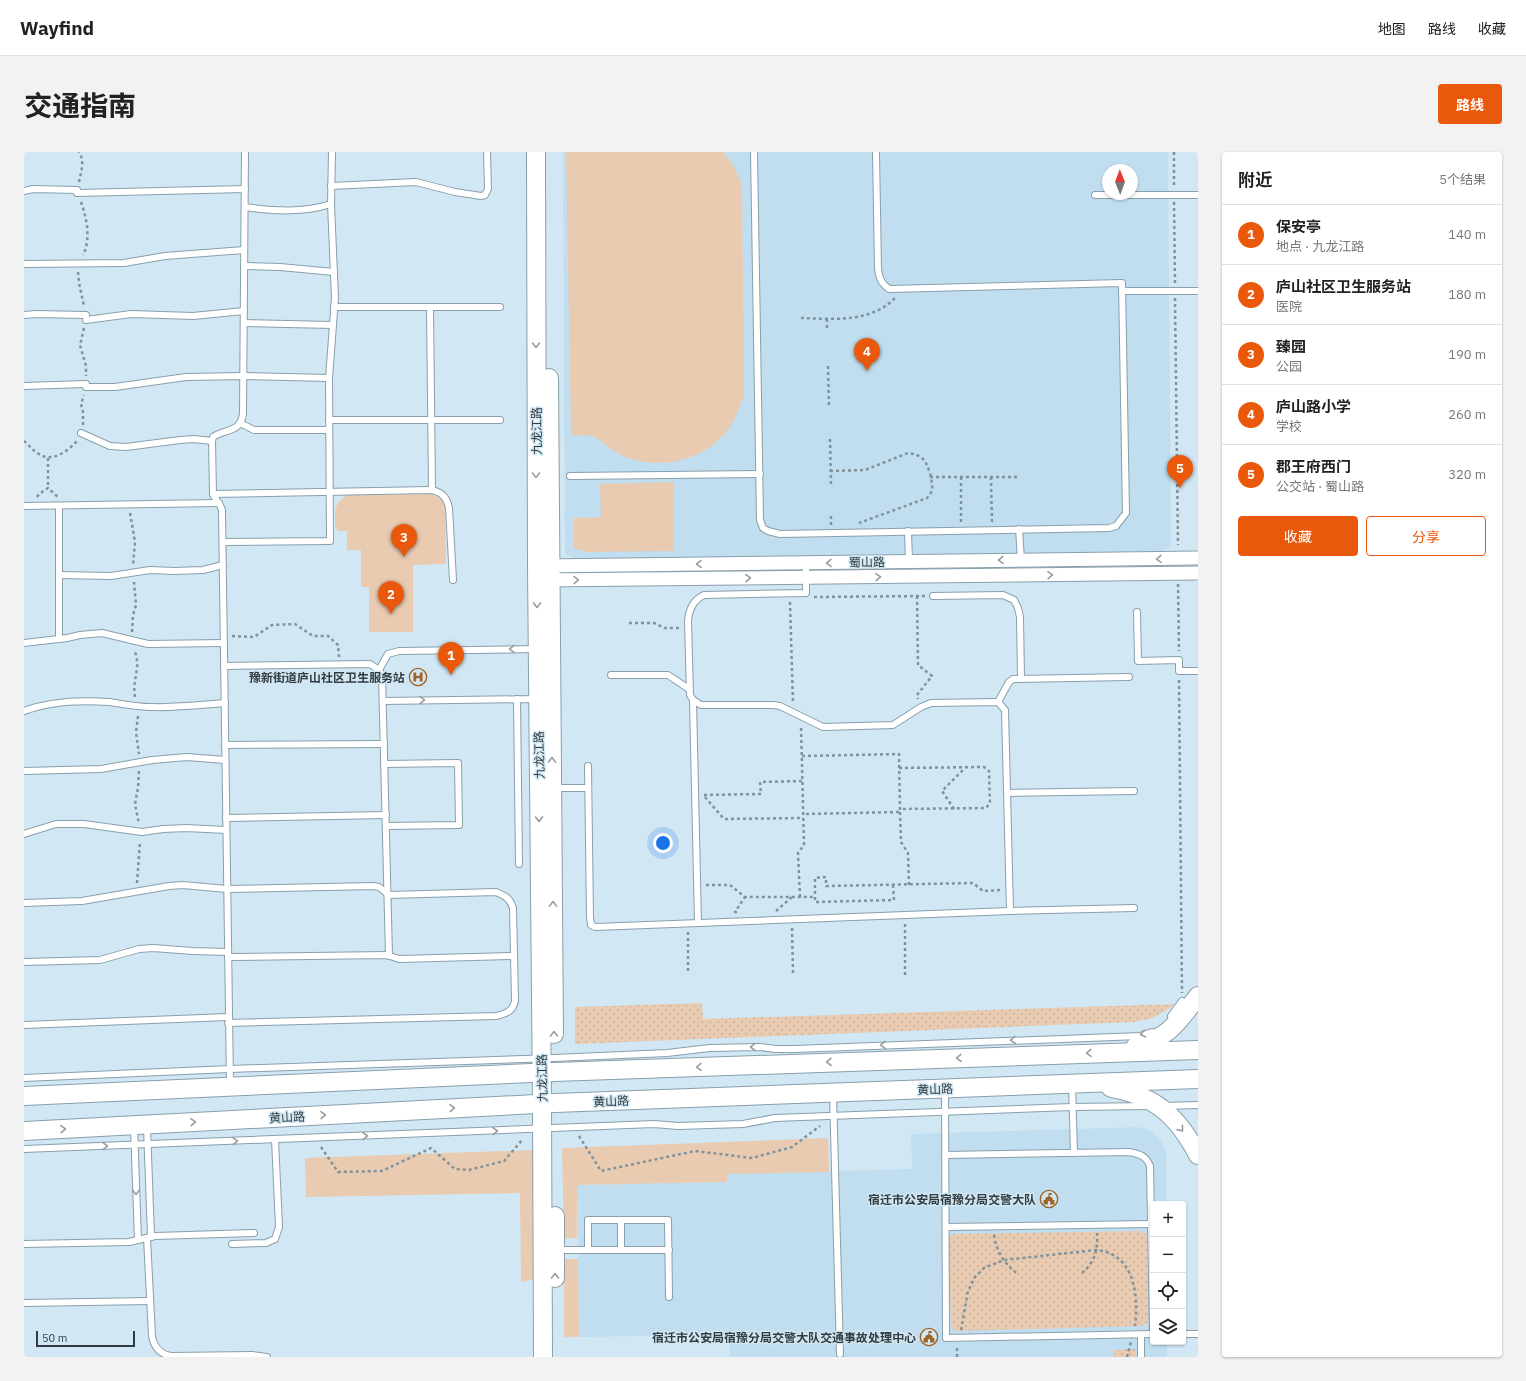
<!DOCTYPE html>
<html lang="zh">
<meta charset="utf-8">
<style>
body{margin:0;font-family:"IBM Plex Sans","Noto Sans SC",sans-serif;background:#f2f2f2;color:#222}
.controls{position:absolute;right:12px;bottom:12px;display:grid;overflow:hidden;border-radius:4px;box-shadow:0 1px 3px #0004}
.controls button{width:36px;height:36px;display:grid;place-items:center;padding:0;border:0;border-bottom:1px solid #e0e0e0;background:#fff;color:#222;font:20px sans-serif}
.compass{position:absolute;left:1078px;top:12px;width:36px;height:36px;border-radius:50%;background:#fff;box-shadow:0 1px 3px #0004;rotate:359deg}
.scale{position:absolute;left:12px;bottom:10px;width:99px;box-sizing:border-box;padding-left:4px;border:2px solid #323b40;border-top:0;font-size:11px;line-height:14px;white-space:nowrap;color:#323b40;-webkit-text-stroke:3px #d1e8f4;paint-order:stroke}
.you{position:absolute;left:639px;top:691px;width:14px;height:14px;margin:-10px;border:3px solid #fff;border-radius:50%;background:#1a73e8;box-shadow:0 0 0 6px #1a73e833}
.badge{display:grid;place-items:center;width:26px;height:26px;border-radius:50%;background:#ea580c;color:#fff;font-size:13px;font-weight:700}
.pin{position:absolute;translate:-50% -33px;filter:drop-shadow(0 1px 2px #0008)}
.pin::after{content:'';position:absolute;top:21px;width:14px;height:12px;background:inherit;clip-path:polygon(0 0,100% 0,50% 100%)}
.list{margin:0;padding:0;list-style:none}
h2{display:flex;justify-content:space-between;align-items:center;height:52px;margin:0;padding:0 16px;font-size:17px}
h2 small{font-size:13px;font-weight:400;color:#767676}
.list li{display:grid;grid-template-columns:26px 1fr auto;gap:12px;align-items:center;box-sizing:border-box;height:60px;padding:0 16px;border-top:1px solid #e0e0e0}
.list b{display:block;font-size:15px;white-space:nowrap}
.list p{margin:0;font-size:13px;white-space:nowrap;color:#767676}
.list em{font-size:13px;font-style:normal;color:#767676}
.actions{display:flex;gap:8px;padding:12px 16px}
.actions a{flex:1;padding:9px 0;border:1px solid #ea580c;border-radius:4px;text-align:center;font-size:14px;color:#ea580c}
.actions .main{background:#ea580c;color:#fff}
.icon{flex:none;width:22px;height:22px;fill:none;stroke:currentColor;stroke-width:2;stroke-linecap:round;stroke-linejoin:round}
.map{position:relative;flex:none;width:1174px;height:1205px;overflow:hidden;border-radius:4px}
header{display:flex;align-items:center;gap:24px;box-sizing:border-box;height:56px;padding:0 20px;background:#fff;border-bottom:1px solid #e0e0e0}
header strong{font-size:19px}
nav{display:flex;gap:22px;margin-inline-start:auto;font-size:14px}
.intro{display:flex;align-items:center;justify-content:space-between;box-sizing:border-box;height:96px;padding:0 24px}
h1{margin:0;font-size:28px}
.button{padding:10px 18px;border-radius:4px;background:#ea580c;color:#fff;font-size:14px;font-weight:700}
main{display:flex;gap:24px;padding:0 24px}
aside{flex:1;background:#fff;border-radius:4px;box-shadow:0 1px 3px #0004}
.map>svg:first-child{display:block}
.built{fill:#c0deef;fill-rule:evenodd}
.grass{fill:url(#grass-dots)}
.green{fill:#e8cbb1}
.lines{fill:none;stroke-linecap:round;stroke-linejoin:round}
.lane-casing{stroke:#899fab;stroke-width:8}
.street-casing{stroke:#899fab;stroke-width:15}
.secondary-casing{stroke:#899fab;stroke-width:20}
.path{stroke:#82929b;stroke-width:2.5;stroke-dasharray:3 3;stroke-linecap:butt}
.lane{stroke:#fff;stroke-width:6}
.street{stroke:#fff;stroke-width:13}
.secondary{stroke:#fff;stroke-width:18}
.oneway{stroke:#989da0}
.labels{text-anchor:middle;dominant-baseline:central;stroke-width:3;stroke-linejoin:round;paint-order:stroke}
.street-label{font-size:12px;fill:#323b40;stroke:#d1e8f4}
.poi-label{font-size:12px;font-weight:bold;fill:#323b40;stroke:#d1e8f4;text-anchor:end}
</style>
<header>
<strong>Wayfind</strong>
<nav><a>地图</a><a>路线</a><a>收藏</a></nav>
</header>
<div class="intro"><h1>交通指南</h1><a class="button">路线</a></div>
<main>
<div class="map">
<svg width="1174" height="1205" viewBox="0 0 1174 1205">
<defs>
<pattern id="grass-dots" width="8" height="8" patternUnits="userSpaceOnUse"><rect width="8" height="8" fill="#e8cbb1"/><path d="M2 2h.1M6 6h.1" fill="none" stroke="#c7af99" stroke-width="1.8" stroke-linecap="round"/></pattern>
</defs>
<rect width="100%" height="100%" fill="#d1e8f4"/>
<g class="built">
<path d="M539,0H1144L1147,395L1138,399L550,407L541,402ZM1084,18H1108V42H1084Z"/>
<polygon points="1114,975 1127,979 1137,989 1142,999 1142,1052 1129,1052 1129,1190 1143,1190 1143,1205 706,1205 705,1183 555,1185 553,1033 703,1030 703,1022 888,1017 887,982"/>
</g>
<g class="grass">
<polygon points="678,851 679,867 1152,852 1129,866 1109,870 551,892 551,855"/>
<polygon points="1117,1079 1122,1082 1123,1087 1124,1170 1118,1174 932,1179 927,1176 925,1087 928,1082"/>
<polygon points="1112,1197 1112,1205 1090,1205 1090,1198"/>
</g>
<g class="green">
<path d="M542,0H699L711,16L718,34L720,243C716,254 712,266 705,276C684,306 642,318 607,307C601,305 594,301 588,298C582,293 575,286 568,284C562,283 554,283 547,283Z"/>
<polygon points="649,330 650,399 561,400 550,396 550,366 577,365 576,332"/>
<path d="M408,342L420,349L421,356L422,412L389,413V480H345V435H337V398H323V379H314L311,375C311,360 309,350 324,343Z"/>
<polygon points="804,986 805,1020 703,1022 703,1030 553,1033 553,1086 540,1087 538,996"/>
<polygon points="510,998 511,1127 497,1130 496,1041 282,1045 281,1006"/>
<polygon points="540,1107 554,1107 555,1185 540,1185"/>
</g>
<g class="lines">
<defs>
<g id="lane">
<path d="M730,0L736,368L739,376L744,379L756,382L1085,376L1092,374L1102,361L1098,131L865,137C857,131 855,126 854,116L852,0"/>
<polyline points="307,34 392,30 431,40 457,44 461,43 464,37 463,0"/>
<polyline points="0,39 9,37 53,38"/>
<polyline points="53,41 221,37"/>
<polyline points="1071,43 1174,43"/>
<path d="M221,55C250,59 279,61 307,52"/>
<polyline points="0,112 100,111 141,104 220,98"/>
<polyline points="220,114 256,115 310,120"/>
<polyline points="1098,139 1174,139"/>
<polyline points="310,155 476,155"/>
<polyline points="406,155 408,338"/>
<polyline points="0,163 12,162 62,163"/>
<polyline points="62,168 107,162 169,164 220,159"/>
<polyline points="220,171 308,173"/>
<polyline points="0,234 62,232"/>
<polyline points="62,235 91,235 162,225 219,224 305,226"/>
<polyline points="305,268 476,268"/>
<polyline points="216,271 230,278 305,278"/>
<polyline points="57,281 86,294 102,295 156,288 170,287 188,289"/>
<polyline points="546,324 736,322"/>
<path d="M189,342L406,338C417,339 423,345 425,356L429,428"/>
<polyline points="0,354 195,351"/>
<polyline points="995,377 997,408"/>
<polyline points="884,379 885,410"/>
<polyline points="199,390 306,389 305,226 311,146 307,52 308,0"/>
<path d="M782,411V441L680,443C669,448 665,457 664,469L666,543L669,548L677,553H749L756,554L799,575L869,573L897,555L907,551L974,550L981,558L986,759"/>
<polyline points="35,423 87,424 126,418 150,419 179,418 199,413"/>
<polyline points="909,444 979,443 990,448 994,456 996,465 997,527"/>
<polyline points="1113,460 1114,509 1155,508 1155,519 1174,519"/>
<polyline points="35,487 35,354"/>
<polyline points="0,491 43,486 56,483 78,481 124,492 200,491"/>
<polyline points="200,514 346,512 355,518 358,524 365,804"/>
<polyline points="355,518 364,502 375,499 512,497"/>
<polyline points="587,523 644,523 665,537"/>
<polyline points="493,547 495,712"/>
<polyline points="669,548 674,771"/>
<polyline points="359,549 513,547"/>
<polyline points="974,550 985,530 989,527 1105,525"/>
<path d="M0,559C26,549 57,548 85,550C99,552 113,555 127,555C152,556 176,553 201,551"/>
<polyline points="201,593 360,592"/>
<polyline points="360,612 434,611 435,673 362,674"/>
<polyline points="564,614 566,765 567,773 571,775 986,759 1110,756"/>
<polyline points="0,619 77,617 128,608 163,605 201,608"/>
<polyline points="531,636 564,636"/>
<polyline points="983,641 1110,639"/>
<polyline points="202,666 362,663"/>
<polyline points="0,682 32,672 60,672 118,680 139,677 162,676 202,678"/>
<path d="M0,751L58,749L145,734L159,733L203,737L349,734L355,735L365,743L472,740C481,744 486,746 489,756L491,849C489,859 482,862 472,864L204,871"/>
<polyline points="204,805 363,803 375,807 490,804"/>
<polyline points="0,810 76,808 115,797 129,796 169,799 204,800"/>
<polyline points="1147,864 1158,849"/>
<polyline points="0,873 204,865"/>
<polyline points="0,926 206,917 530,906 643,901 686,896 735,895 752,897 771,897 1116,884 1128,880"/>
<path d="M206,932L198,359C197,352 192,349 189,342L188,289L189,285C201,276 216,282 219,262L221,0"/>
<polyline points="1048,932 1050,1001"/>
<polyline points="921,938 922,1186 1129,1182"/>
<polyline points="809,942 816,1202"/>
<polyline points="1140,954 1174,953"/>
<polyline points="110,975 114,1088"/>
<polyline points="123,975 127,1085"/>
<polyline points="0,997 630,972 654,974 719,972 751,966 1048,955 1125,954"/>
<path d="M921,1003L1105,1000C1116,1002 1122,1004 1126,1014L1129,1182"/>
<polyline points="597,1068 597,1098"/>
<polyline points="922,1075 1127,1072"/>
<path d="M123,1086L128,1184C130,1196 136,1202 147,1204L228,1203L243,1205"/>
<polyline points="0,1092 105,1090 131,1084 230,1081"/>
<polyline points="208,1092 242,1091 251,1087 255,1075 251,987"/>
<polyline points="532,1098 645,1098"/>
<polyline points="564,1098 564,1068 644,1068 645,1145"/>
<polyline points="0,1151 126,1149"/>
<polyline points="1159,1182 1174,1182"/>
<polyline points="1117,1183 1117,1205"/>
</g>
<g id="street">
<polyline points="518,414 1174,406"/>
<polyline points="519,428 1174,421"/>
</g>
<g id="secondary">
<polyline points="512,0 513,414 518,951 519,1205"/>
<polyline points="525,226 530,882"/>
<path d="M1111,895C1146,885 1153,871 1174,844"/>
<path d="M1087,936C1131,944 1153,963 1174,1003"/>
<polyline points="0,944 530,920 1174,898"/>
<polyline points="0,979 531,951 1174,927"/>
<polyline points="531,1064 531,1126"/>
</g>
</defs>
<use href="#lane" class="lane-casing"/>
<use href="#street" class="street-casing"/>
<use href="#secondary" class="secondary-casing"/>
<g class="path">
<polyline points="1150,0 1150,35"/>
<path d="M55,30C57,20 61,9 55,0"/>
<path d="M57,50C63,67 67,87 59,103"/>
<polyline points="1150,50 1151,131"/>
<polyline points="54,120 55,131 60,154"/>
<polyline points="1151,146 1154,393"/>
<path d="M777,166C809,167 847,171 871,146"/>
<polyline points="803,167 803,178"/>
<polyline points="60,176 56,193 62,214 62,224"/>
<polyline points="804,214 805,255"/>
<polyline points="59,273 59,260 57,252 60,243"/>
<polyline points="806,287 807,332"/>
<path d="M0,289C5,293 9,299 15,302C28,311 44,299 53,289"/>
<polyline points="24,306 24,336"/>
<path d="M806,319L841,318L884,301C890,302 895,303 899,307C905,313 909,331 908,338C907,341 905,344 903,346L835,371"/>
<polyline points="906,325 993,325"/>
<polyline points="937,325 937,370"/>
<polyline points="967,325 968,370"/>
<polyline points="13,345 15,342 24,336 35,346"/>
<polyline points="106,361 111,390 109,413"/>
<polyline points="807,364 807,374"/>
<polyline points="1154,432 1155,499"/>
<polyline points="893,444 894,513 908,524 893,543 894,547"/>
<polyline points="790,445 901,444"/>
<polyline points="766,450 769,551"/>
<polyline points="605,471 630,471 641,476 655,476"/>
<polyline points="108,480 109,463 112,453 110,430"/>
<polyline points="208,484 230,485 248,473 271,472 289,484 304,484 314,493 315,505"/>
<polyline points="1155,528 1158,841"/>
<path d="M111,545C109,533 112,527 113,515C114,510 112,504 111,499"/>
<polyline points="114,564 112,580 115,602"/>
<polyline points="778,604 875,602 876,660 779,662"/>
<polyline points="875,616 960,615 965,619 966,651 962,656 876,657"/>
<polyline points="115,619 114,636 111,652 115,672"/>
<polyline points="680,643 737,642 736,630 779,629"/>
<polyline points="681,645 700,667 779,666"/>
<polyline points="930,657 918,639 941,616"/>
<polyline points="876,660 877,690 884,701 885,733"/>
<polyline points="113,731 116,689"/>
<polyline points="682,733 706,733 721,745 791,745"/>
<polyline points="869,733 870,748 791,750 791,726 802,725 802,734 949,731 959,739 977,738"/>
<polyline points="776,745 774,701 780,693 777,573"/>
<polyline points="752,759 768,745"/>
<polyline points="713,760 711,760 721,745"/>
<polyline points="881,772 881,824"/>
<polyline points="768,776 769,821"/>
<polyline points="664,780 664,821"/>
<polyline points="555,984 577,1019 671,999 728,1006 768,995 796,974"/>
<polyline points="297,995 314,1020 358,1019 407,996 431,1017 445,1018 480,1009 499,987"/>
<path d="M970,1083C972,1099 981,1113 994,1122"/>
<path d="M1058,1121C1071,1110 1074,1098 1073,1081"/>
<path d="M937,1178L944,1139L951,1125L960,1116L980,1108L1072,1098C1110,1101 1115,1143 1111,1174"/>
<polyline points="933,1205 933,1194"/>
<polyline points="1103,1205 1107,1190"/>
</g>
<use href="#lane" class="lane"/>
<use href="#street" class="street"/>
<use href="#secondary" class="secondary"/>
</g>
<defs><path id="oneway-chevron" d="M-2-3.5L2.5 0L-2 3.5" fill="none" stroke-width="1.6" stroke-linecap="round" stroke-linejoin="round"/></defs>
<g class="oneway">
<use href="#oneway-chevron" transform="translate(512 193) rotate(90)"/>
<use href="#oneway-chevron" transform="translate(512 323) rotate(90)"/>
<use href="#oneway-chevron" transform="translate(1135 407) rotate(179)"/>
<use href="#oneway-chevron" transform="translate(977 408) rotate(179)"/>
<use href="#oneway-chevron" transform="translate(805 411) rotate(179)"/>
<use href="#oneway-chevron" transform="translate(675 412) rotate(179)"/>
<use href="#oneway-chevron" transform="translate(1026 423) rotate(-1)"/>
<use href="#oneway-chevron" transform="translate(854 425) rotate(-1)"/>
<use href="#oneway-chevron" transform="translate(724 426) rotate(-1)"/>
<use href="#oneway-chevron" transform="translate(552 428) rotate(-1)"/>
<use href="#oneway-chevron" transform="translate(513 453) rotate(90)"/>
<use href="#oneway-chevron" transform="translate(488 497) rotate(179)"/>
<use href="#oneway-chevron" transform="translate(398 548) rotate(-1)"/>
<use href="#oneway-chevron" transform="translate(528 608) rotate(-90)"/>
<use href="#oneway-chevron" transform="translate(515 667) rotate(89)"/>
<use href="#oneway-chevron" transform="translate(529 752) rotate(-90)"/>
<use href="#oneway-chevron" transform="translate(530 882) rotate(-90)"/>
<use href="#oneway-chevron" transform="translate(1119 882) rotate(167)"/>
<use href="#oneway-chevron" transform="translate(989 888) rotate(178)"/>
<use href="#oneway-chevron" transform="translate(859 893) rotate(178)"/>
<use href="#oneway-chevron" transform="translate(729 895) rotate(179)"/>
<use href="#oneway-chevron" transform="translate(1065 901) rotate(178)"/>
<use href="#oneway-chevron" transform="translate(935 906) rotate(178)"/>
<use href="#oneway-chevron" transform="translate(805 910) rotate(178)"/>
<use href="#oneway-chevron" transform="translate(675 915) rotate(178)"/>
<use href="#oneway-chevron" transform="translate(428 956) rotate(-3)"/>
<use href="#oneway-chevron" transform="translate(299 963) rotate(-3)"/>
<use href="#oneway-chevron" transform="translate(169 970) rotate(-3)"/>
<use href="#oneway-chevron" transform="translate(39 977) rotate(-3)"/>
<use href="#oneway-chevron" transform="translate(1157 977) rotate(51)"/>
<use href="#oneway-chevron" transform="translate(471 979) rotate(-2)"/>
<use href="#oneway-chevron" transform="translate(341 984) rotate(-2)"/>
<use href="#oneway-chevron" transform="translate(211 989) rotate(-2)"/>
<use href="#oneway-chevron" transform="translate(81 994) rotate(-2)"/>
<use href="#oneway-chevron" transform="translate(112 1040) rotate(88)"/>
<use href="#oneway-chevron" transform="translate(531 1124) rotate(-90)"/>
</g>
<defs>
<symbol id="hospital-ring" viewBox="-11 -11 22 22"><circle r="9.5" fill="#d1e8f4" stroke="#a06526" stroke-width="1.5"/><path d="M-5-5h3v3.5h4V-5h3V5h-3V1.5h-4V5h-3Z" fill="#a06526"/></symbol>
<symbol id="civic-ring" viewBox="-11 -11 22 22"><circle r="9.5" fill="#d1e8f4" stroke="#a06526" stroke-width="1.5"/><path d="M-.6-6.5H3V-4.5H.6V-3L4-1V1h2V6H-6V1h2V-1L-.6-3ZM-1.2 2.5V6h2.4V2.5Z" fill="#a06526"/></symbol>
</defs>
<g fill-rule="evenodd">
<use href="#hospital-ring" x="384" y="515" width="20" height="20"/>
<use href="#civic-ring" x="1015" y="1037" width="20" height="20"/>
<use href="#civic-ring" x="895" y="1175" width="20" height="20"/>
</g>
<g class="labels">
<g class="street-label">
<text transform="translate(512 279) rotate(-90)">九龙江路</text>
<text transform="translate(843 410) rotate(-1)">蜀山路</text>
<text transform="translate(515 603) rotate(-91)">九龙江路</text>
<text transform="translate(518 926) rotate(-91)">九龙江路</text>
<text transform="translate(911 937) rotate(-2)">黄山路</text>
<text transform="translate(587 949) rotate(-2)">黄山路</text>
<text transform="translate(263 965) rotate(-3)">黄山路</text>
</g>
<g class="poi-label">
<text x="381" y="525">豫新街道庐山社区卫生服务站</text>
<text x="1012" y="1047">宿迁市公安局宿豫分局交警大队</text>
<text x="892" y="1185">宿迁市公安局宿豫分局交警大队交通事故处理中心</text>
</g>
</g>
</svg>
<div class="controls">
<button>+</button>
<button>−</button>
<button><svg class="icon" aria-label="locate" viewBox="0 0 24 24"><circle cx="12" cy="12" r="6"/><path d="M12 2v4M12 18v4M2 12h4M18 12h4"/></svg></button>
<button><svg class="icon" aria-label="layers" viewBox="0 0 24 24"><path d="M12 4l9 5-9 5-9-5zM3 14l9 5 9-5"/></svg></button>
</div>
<svg class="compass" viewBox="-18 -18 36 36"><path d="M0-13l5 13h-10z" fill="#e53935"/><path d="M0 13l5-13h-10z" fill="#767676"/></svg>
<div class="scale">50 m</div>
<div class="you"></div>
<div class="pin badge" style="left:427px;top:523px">1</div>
<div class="pin badge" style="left:367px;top:462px">2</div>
<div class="pin badge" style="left:380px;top:405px">3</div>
<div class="pin badge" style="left:843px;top:219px">4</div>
<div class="pin badge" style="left:1156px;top:336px">5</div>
</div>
<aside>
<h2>附近<small>5个结果</small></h2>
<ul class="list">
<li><span class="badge">1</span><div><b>保安亭</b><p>地点 · 九龙江路</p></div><em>140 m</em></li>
<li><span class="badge">2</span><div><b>庐山社区卫生服务站</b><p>医院</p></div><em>180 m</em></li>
<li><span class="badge">3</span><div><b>臻园</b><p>公园</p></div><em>190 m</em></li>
<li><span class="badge">4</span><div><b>庐山路小学</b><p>学校</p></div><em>260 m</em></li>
<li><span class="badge">5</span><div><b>郡王府西门</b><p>公交站 · 蜀山路</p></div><em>320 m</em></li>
</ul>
<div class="actions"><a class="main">收藏</a><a>分享</a></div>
</aside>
</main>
